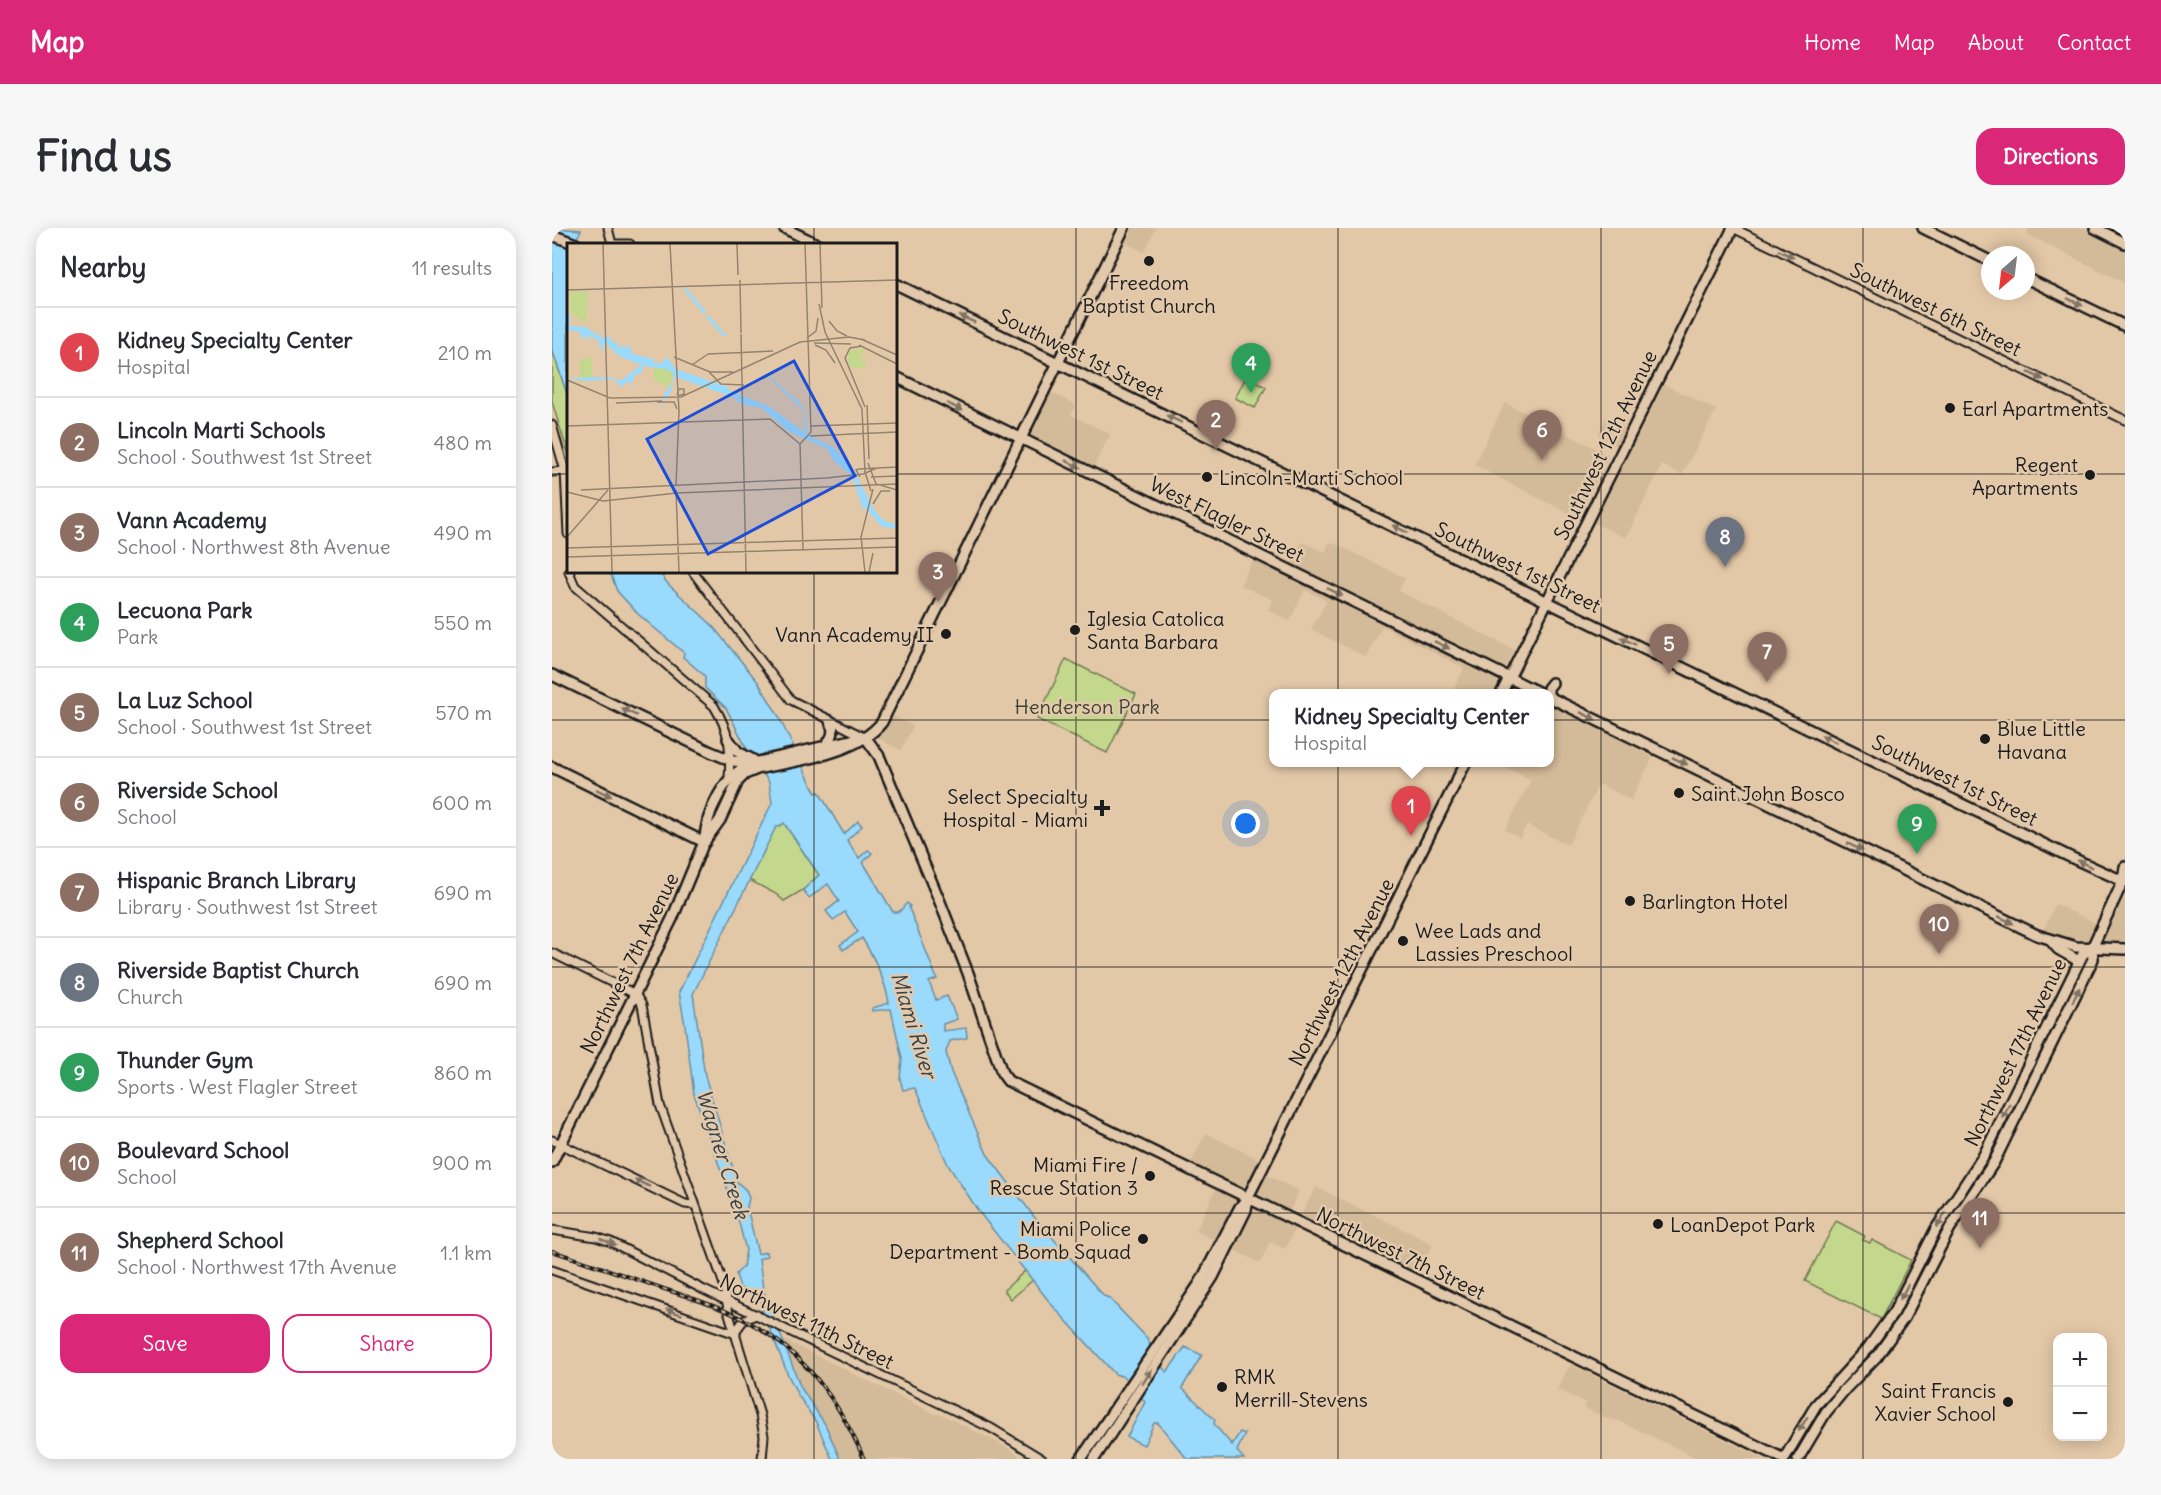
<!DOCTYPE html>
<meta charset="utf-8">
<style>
body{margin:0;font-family:Delius,sans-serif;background:#f7f7f7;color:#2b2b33}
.controls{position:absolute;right:18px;bottom:18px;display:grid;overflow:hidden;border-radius:12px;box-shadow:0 3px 15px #0003}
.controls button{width:54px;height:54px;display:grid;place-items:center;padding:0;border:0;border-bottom:2px solid #e1e1e2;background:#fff;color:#2b2b33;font:30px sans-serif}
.compass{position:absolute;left:1429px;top:18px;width:54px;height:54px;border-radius:50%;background:#fff;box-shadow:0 3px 15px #0003;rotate:208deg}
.you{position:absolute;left:694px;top:596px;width:21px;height:21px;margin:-15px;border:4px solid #fff;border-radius:50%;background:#1a73e8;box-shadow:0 0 0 9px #1a73e833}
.badge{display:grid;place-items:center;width:39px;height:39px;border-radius:50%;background:#db2777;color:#fff;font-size:20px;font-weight:700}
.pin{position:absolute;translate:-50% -50px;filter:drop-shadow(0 2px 3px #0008)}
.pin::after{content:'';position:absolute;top:32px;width:21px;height:18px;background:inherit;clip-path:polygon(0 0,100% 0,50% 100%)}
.popup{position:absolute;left:717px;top:461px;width:285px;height:78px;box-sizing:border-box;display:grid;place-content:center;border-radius:12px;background:#fff;filter:drop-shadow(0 2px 4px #0005);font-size:20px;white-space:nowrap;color:#7c7c81}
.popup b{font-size:22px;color:#2b2b33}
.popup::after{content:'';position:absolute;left:50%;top:100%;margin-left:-12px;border:12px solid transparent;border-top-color:#fff}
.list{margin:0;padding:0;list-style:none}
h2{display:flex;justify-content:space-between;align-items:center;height:78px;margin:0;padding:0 24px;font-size:26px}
h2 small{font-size:20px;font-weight:400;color:#7c7c81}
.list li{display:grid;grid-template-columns:39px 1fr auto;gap:18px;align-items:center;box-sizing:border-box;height:90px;padding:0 24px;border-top:2px solid #e1e1e2}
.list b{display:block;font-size:22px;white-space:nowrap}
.list p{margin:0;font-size:20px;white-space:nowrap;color:#7c7c81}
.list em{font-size:20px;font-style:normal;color:#7c7c81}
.actions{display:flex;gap:12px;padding:18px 24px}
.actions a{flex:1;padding:14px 0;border:2px solid #db2777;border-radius:18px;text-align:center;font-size:21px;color:#db2777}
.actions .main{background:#db2777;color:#fff}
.map{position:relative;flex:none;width:1573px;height:1231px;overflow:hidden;border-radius:18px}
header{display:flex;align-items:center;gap:36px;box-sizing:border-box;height:84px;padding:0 30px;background:#db2777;color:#fff}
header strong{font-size:28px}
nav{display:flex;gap:33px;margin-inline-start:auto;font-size:21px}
.intro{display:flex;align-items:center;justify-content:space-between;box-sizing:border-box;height:144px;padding:0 36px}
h1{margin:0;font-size:42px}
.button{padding:15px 27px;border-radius:18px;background:#db2777;color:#fff;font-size:21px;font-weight:700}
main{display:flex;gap:36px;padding:0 36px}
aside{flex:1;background:#fff;border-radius:18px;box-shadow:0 3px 15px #0003}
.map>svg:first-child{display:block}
.built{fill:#d3ba98}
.green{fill:#c4d88d;stroke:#707a54;stroke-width:1.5}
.water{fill:#9adafc;stroke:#688ea2;stroke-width:1.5}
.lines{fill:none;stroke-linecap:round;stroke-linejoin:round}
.minor-casing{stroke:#1c1c1c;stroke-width:11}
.major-casing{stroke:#1c1c1c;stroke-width:14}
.minor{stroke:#e3c9ab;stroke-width:7}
.major{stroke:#e3c9ab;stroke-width:9}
.rail-casing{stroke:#1c1c1c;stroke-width:4}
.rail{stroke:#e3c9ab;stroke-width:1.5;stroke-dasharray:4.5;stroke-linecap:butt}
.oneway{fill:#807264}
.grid{fill:none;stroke:#1c1c1c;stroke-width:1.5;stroke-opacity:0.55}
.poi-dot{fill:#1c1c1c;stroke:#e3c9ab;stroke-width:2}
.labels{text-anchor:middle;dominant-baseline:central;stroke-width:5;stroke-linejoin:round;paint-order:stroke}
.poi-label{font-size:20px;fill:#1c1c1c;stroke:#e3c9ab;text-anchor:start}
.street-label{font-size:20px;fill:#1c1c1c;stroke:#e3c9ab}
.park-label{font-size:20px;fill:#3e4233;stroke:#e3c9ab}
.water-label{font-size:21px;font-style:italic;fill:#354249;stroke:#e3c9ab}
.inset-river{fill:none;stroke:#9adafc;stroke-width:3}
.inset-road{fill:none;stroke:#93836f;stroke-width:1.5}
.view{fill:#1d4ed8;fill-opacity:0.15;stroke:#1d4ed8;stroke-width:3}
.inset-edge{fill:none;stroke:#1c1c1c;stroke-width:3}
</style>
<header>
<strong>Map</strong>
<nav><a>Home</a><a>Map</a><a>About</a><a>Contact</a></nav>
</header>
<div class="intro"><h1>Find us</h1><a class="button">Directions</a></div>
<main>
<aside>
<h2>Nearby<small>11 results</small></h2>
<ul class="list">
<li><span class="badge" style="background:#e0444e">1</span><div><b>Kidney Specialty Center</b><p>Hospital</p></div><em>210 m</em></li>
<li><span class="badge" style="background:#8d6e63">2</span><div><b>Lincoln Marti Schools</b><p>School · Southwest 1st Street</p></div><em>480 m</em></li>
<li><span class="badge" style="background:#8d6e63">3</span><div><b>Vann Academy</b><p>School · Northwest 8th Avenue</p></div><em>490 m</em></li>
<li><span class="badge" style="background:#2e9e5b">4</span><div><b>Lecuona Park</b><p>Park</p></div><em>550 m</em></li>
<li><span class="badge" style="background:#8d6e63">5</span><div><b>La Luz School</b><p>School · Southwest 1st Street</p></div><em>570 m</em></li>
<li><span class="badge" style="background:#8d6e63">6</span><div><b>Riverside School</b><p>School</p></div><em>600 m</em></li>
<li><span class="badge" style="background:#8d6e63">7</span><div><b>Hispanic Branch Library</b><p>Library · Southwest 1st Street</p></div><em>690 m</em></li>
<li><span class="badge" style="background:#6b7280">8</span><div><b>Riverside Baptist Church</b><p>Church</p></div><em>690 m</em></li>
<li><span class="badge" style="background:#2e9e5b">9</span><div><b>Thunder Gym</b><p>Sports · West Flagler Street</p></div><em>860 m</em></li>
<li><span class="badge" style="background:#8d6e63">10</span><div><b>Boulevard School</b><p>School</p></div><em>900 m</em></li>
<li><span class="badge" style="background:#8d6e63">11</span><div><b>Shepherd School</b><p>School · Northwest 17th Avenue</p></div><em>1.1 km</em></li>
</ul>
<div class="actions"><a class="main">Save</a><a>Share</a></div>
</aside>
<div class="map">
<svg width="1573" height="1231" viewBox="0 0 1573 1231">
<rect width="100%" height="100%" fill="#e3c8a7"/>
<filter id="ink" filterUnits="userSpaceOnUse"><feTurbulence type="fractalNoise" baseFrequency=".0167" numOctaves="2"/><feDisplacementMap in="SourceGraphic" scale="12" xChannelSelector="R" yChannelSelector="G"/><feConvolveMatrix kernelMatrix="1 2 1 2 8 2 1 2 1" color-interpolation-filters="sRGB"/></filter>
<g filter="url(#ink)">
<g class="built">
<polygon points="577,0 604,0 592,24 570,13"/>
<polygon points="1477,0 1533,0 1573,20 1573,55 1474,6"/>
<polygon points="1112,156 1164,182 1130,247 1110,237 1074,310 1042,295 1077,225 1046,207 1054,190 1087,207"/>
<polygon points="498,164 524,177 519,187 558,206 542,239 477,207"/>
<polygon points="953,175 1057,227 1026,290 922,237"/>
<polygon points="750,314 773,324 778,314 788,318 853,350 847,363 962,422 947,451 977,465 900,465 912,440 830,398 814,429 759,401 775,373 753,362 738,393 716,382 721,372 688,357 701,332 733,347"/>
<polygon points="997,475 1101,529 1079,572 1047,556 1016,617 975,597 968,610 953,602 979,552 944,535 997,534"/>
<polygon points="339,487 361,498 349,522 327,511"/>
<polygon points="1573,669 1573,718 1517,710 1491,703 1503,676 1557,701"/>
<polygon points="654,905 708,932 704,942 747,963 732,995 743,1001 733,1021 718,1014 708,1035 644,1003 669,949 639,934"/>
<polygon points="764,959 881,1016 866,1046 749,987"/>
<polygon points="231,1111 367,1178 384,1186 389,1186 458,1221 470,1231 288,1231 273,1196 249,1160"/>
<polygon points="1018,1137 1020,1137 1212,1231 1147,1231 1067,1193 1054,1190 1031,1179 1033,1175 1005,1161"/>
</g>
<g class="green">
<polygon points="0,121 16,169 16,225 0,174"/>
<polygon points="694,149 714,159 703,180 683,170"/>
<polygon points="514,431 584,466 555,525 485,491"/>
<polygon points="232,595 267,647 251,662 232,673 224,666 197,652 224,598"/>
<polygon points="1284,993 1313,1008 1311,1012 1318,1015 1320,1012 1359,1032 1329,1091 1253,1053"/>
<polygon points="474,1042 481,1052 459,1071 452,1062"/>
</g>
<g class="water">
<polygon points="0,0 29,2 25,10 26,13 16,16 16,169 0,121"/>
<path d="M58,344H107L116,356L159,396L206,454L226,487L262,562L264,565L267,564L292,606L306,593L310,598L295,612L307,630L316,622L320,625L311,634L341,684H347L355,675L358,678L357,680L385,751L377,754L384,772L395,768L405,791L391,796V803L414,800L415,810L398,813L394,824L399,844L435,926L483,990L552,1068L557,1070L595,1110L607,1136L615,1144L633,1119L650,1127L630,1160L663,1192L662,1196L680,1217L688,1204L693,1206L685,1223L692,1231H635L606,1195H602L592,1217L575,1209L593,1174L572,1149L563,1146L500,1077L427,984L396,937L363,860L351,862L348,851L350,831L339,781L320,783V780L337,775C333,751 323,731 310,710L291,722L288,717L306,704L293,684L281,692L274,683L287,673L276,656L257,670L251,662L267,647L232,595L226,599H224L141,766L153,848L185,954L194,962L197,970L195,979L206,1026L214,1024L215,1028L207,1031L211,1061L249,1160L273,1196L288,1231H280L264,1194L246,1167L236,1147L210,1081L208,1067L188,1060L184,1046L191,1039L194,1022L186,991L142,866L133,797L127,764L220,575L217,554L197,525L174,480L153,460V448L131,429L132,425L86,386L65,363Z"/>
</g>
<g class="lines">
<defs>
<g id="minor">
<polyline points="56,0 60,16"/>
<polyline points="1181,0 1573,192"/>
<polyline points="62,16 78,16"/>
<polyline points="0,197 13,243 16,306"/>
<polyline points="0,244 13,243"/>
<path d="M17,344L23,358L162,478C178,504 179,521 177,550"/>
<polyline points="141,344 239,472 312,509"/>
<polyline points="0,725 83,766 90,777 108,877 171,1054 177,1086 208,1187 212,1208 210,1231"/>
<polyline points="0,912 133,976 143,977"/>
<polyline points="0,1002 44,1009 59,1014 152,1062 439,1200 490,1231"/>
<polyline points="0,1042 184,1106"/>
<polyline points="183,1104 191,1093 205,1086"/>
</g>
<g id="major">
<polyline points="232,0 265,16"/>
<polyline points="1371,0 1438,33"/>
<polyline points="1543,0 1573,15"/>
<polyline points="0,7 24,16"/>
<polyline points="1474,50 1573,98"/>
<polyline points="344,56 1516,628 1573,654"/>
<polyline points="344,149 990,466"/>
<polyline points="0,447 159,524 181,533 202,535"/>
<polyline points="949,466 1181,0"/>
<polyline points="996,466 996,460 1000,455"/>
<polyline points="997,469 1485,707 1524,719 1573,721"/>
<polyline points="314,510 327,528 388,674 416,745 450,845 456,853 1232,1231"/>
<polyline points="176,511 186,524 201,532"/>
<path d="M274,517C281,509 283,503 278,493"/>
<polyline points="0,539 152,614"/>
<path d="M153,614C153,586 173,543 202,535L308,510"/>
<polyline points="1499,713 1506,721 1525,732 1526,736"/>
<path d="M0,934L120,691L152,614L168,592L186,553L193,546L205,541C242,533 306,526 330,494L572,0"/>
<polyline points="529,1231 648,1055 688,979 696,969 914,534"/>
<polyline points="542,1231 661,1049 694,982 696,969"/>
<polyline points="1232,1231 1264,1177 1316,1120 1342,1084 1384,1001 1432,927 1531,726 1540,720"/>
<polyline points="1246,1231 1274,1184 1294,1160 1325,1128 1352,1090 1398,1000 1442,934 1541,731 1540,720 1571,653 1573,639"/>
</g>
</defs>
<use href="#minor" class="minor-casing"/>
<use href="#major" class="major-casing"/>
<use href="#minor" class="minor"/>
<use href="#major" class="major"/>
<defs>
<path id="rail" d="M0,1023C37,1035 75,1048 112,1061C134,1068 156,1075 176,1084C244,1114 283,1164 312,1231"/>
</defs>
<use href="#rail" class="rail-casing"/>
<use href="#rail" class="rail"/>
</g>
<defs><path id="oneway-solid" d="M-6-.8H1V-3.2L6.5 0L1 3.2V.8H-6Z" transform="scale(1.5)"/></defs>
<g class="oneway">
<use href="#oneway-solid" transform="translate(1234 26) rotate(26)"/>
<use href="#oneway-solid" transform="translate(1523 74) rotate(26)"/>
<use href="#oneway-solid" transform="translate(415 91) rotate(-156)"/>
<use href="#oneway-solid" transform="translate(1484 148) rotate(26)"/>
<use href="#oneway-solid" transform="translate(403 179) rotate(26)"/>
<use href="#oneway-solid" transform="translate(622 191) rotate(-154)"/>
<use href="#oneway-solid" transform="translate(521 236) rotate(26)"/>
<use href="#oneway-solid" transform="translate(848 301) rotate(-154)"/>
<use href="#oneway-solid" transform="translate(783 364) rotate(26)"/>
<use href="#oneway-solid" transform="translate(1076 413) rotate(-154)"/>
<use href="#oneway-solid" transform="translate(890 417) rotate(26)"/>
<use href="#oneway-solid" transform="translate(77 484) rotate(-154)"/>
<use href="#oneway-solid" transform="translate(1036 488) rotate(26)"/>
<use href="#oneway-solid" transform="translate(1277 511) rotate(-154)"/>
<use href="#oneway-solid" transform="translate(1128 533) rotate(26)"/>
<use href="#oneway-solid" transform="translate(52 565) rotate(26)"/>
<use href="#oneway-solid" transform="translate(1303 619) rotate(26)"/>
<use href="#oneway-solid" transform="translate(1533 636) rotate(-154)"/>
<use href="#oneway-solid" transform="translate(1454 692) rotate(26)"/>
<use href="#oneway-solid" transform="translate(1524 767) rotate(-64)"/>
<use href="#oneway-solid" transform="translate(1454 883) rotate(116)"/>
<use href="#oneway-solid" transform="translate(90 955) rotate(-154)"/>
<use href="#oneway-solid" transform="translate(1389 992) rotate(121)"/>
<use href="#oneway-solid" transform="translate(56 1014) rotate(23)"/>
<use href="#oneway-solid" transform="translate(1352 1064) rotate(117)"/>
<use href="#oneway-solid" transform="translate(122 1084) rotate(-161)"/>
<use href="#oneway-solid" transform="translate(595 1149) rotate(-57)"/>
<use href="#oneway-solid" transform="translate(1251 1196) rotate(121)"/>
</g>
</g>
<path class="grid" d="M262,0V16M524,0V1231M786,0V1231M1049,0V1231M1311,0V1231M0,246H16M344,246H1573M262,344V1231M0,492H1573M0,739H1573M0,985H1573"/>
<g class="poi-dot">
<circle cx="597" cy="33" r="6"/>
<circle cx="1398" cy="180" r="6"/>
<circle cx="1538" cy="247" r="6"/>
<circle cx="655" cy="249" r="6"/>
<circle cx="523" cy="402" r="6"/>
<circle cx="394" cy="406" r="6"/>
<circle cx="1433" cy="511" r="6"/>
<circle cx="1127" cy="565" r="6"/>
<path d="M547 571h6v6h6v6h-6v6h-6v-6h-6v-6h6z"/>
<circle cx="1078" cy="673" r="6"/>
<circle cx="851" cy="713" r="6"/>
<circle cx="598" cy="948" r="6"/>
<circle cx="1106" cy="996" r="6"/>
<circle cx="591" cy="1011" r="6"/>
<circle cx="670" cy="1159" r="6"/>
<circle cx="1456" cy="1174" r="6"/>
</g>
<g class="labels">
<g class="poi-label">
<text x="597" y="54" text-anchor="middle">Freedom<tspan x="597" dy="23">Baptist Church</tspan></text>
<text x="1410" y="180">Earl Apartments</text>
<text x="1526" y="236" text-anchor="end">Regent<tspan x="1526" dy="23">Apartments</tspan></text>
<text x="667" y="249">Lincoln-Marti School</text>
<text x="535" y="390">Iglesia Catolica<tspan x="535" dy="23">Santa Barbara</tspan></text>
<text x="382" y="406" text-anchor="end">Vann Academy II</text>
<text x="1445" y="500">Blue Little<tspan x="1445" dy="23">Havana</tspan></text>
<text x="1139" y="565">Saint John Bosco</text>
<text x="536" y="568" text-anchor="end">Select Specialty<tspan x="536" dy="23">Hospital - Miami</tspan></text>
<text x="1090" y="673">Barlington Hotel</text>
<text x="863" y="702">Wee Lads and<tspan x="863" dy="23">Lassies Preschool</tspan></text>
<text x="586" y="936" text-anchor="end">Miami Fire /<tspan x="586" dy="23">Rescue Station 3</tspan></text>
<text x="1118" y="996">LoanDepot Park</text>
<text x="579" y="1000" text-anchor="end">Miami Police<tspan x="579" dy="23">Department - Bomb Squad</tspan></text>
<text x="682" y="1148">RMK<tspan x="682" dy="23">Merrill-Stevens</tspan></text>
<text x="1444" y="1162" text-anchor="end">Saint Francis<tspan x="1444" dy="23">Xavier School</tspan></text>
</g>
<g class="street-label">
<text transform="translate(1384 81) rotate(26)">Southwest 6th Street</text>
<text transform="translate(529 126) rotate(26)">Southwest 1st Street</text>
<text transform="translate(1053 217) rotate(-64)">Southwest 12th Avenue</text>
<text transform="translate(675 291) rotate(26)">West Flagler Street</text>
<text transform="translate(966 339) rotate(26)">Southwest 1st Street</text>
<text transform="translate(1403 552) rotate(26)">Southwest 1st Street</text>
<text transform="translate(77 735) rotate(-64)">Northwest 7th Avenue</text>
<text transform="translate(789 744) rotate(-63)">Northwest 12th Avenue</text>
<text transform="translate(1463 824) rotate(-64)">Northwest 17th Avenue</text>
<text transform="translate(849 1025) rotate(26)">Northwest 7th Street</text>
<text transform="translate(255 1093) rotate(26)">Northwest 11th Street</text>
</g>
<g class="park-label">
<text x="535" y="478">Henderson Park</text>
</g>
<g class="water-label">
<text transform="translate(362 797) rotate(73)">Miami River</text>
<text transform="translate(171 926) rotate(73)">Wagner Creek</text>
</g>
</g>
<g transform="translate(15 15)">
<rect width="330" height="330" fill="#e3c8a7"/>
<path d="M20,48V68L19,80L4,70L3,49ZM298,106L293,116L298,117V125H284L280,117L281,107ZM25,115V136L13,134V116ZM86,125H97L106,130L103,145L87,137Z" fill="#c4d88d"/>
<path d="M0,70L3,72V83L19,84L31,93L33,87V94H43L47,101L49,98L54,108V102L64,105L65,111L87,116L88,121L97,119L99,113L109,126L161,144L163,148L203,164L237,189V168L191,124L232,159L238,168L240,192L266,204L285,225L308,268L317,278L330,281V285L315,284L298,265L296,267L285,233L266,217L261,206L221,188L195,165L171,160V156L108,134L103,151L96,160V177V165L87,164H96L97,151L106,139V130L99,126L76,123L75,130L67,132V139L64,137V145L61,138L54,144L46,136L20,138L0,135L42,134L53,138L74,122L52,113L38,100L35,110V99L32,106L31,97L22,93L20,99L19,92L14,97L13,89L0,87Z" fill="#9adafc"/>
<path class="inset-river" d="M118,46L138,70M140,73L158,93"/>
<path class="inset-road" d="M36,1L45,329M103,1L112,168L109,242M170,1L171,32M253,1L255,65M173,37L174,90M0,47L330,37M252,61L258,89L295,166L298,229L304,248M262,78L270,88L280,93M174,91L179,329M240,95L249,88L251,75M294,96L330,112M247,100L284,101M248,102L259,107L268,120M292,102L330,121M295,103L283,105L278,115L298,164M141,111L206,108M107,114L143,129H166M125,122L141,111M142,129L154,141L177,142M0,137L43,155L114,154L233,99L282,94L298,97M110,152L112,146H117V151L111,153M90,159H107L110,166M49,160L95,158M300,162L302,216M0,183L203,176L233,201M243,183L330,180M243,193L330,189M233,201L244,189L238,1M233,201L236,307M301,220L309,241L330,247M293,234L289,227L292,226L330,224M304,234L330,233M14,247L259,235L296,231L310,225M109,247L112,329M0,249L36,258L110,250L330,241M306,261L314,248H323M0,294L41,247M0,305L330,295M0,314L330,304M298,329L294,294L306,246M302,329L306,310"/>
<path class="view" d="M227,118L288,233L141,311L80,196Z"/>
<rect width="330" height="330" class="inset-edge"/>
</g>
</svg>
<div class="controls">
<button>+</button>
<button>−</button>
</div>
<svg class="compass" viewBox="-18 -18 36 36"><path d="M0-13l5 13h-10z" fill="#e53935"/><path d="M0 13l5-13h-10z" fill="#7c7c81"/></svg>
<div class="you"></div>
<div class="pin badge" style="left:859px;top:608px;background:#e0444e">1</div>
<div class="popup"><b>Kidney Specialty Center</b>Hospital</div>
<div class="pin badge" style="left:664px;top:222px;background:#8d6e63">2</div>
<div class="pin badge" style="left:386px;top:374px;background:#8d6e63">3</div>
<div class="pin badge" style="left:699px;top:165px;background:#2e9e5b">4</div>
<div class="pin badge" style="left:1117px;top:446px;background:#8d6e63">5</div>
<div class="pin badge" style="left:990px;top:232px;background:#8d6e63">6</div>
<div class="pin badge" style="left:1215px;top:454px;background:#8d6e63">7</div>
<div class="pin badge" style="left:1173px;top:339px;background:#6b7280">8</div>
<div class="pin badge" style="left:1365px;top:626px;background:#2e9e5b">9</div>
<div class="pin badge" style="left:1387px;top:726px;background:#8d6e63">10</div>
<div class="pin badge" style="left:1428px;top:1020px;background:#8d6e63">11</div>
</div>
</main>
